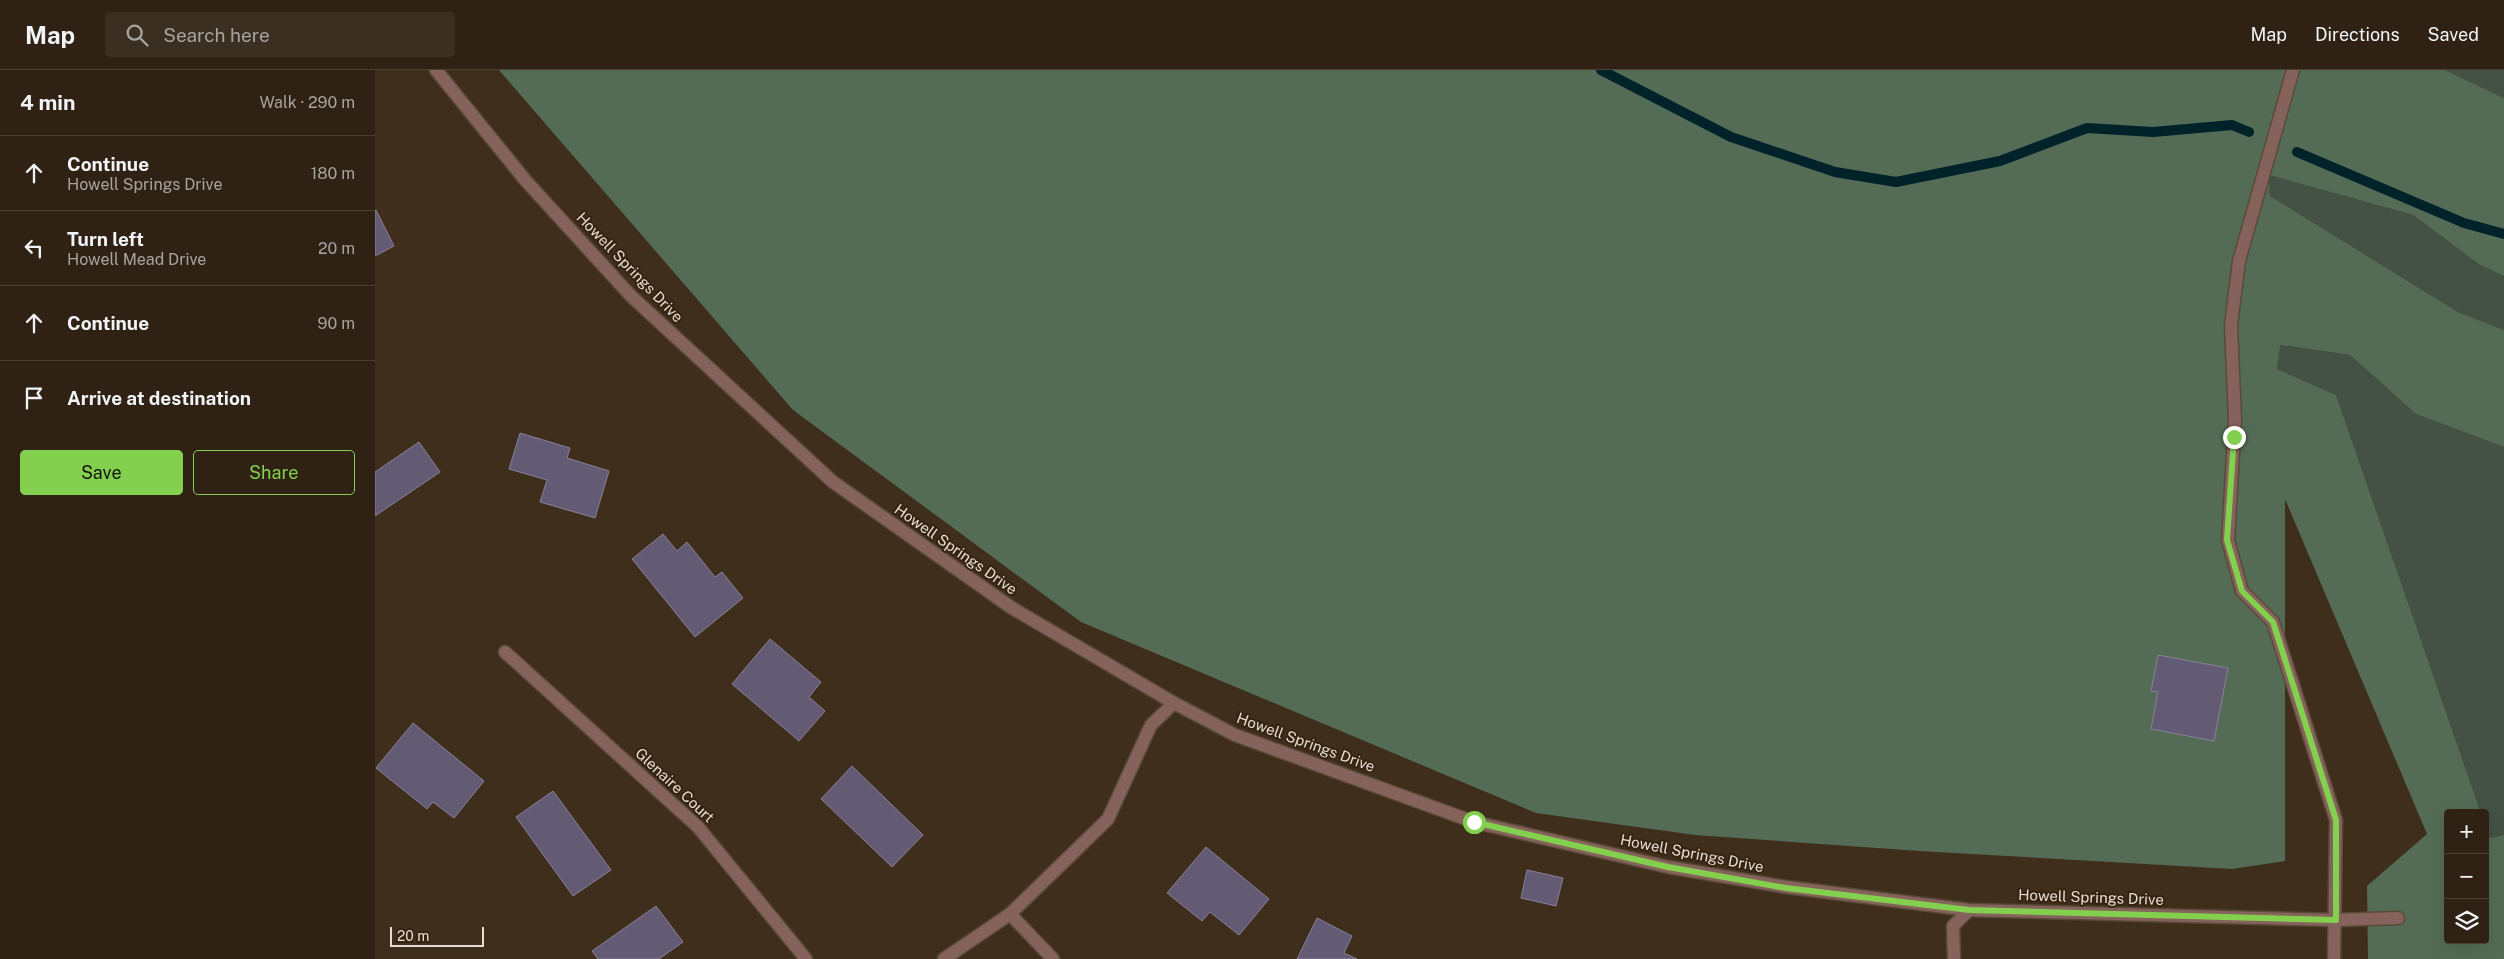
<!DOCTYPE html>
<meta charset="utf-8">
<style>
body{margin:0;font-family:"Public Sans",sans-serif;background:#3b2f22;color:#f1f3f6}
.controls{position:absolute;right:15px;bottom:15px;display:grid;overflow:hidden;border-radius:5px;box-shadow:0 5px 20px #0002}
.controls button{width:45px;height:45px;display:grid;place-items:center;padding:0;border:0;border-bottom:1px solid #4a3f34;background:#2f2214;color:#f1f3f6;font:25px sans-serif}
.scale{position:absolute;left:15px;bottom:12px;width:94px;box-sizing:border-box;padding-left:5px;border:2px solid #e7dcd1;border-top:0;font-size:14px;line-height:18px;white-space:nowrap;color:#e7dcd1;-webkit-text-stroke:4px #352411;paint-order:stroke}
.stop{position:absolute;width:15px;height:15px;margin:-11px;border:4px solid #83d04f;border-radius:50%;background:#fff}
.stop.end{background:#83d04f;border-color:#fff;box-shadow:0 1px 5px #0008}
.list{margin:0;padding:0;list-style:none}
h2{display:flex;justify-content:space-between;align-items:center;height:65px;margin:0;padding:0 20px;font-size:21px}
h2 small{font-size:16px;font-weight:400;color:#a7a4a0}
.list li{display:grid;grid-template-columns:32px 1fr auto;gap:15px;align-items:center;box-sizing:border-box;height:75px;padding:0 20px;border-top:1px solid #4a3f34}
.list b{display:block;font-size:19px;white-space:nowrap}
.list p{margin:0;font-size:16px;white-space:nowrap;color:#a7a4a0}
.list em{font-size:16px;font-style:normal;color:#a7a4a0}
.actions{display:flex;gap:10px;padding:15px 20px}
.actions a{flex:1;padding:11px 0;border:1px solid #83d04f;border-radius:5px;text-align:center;font-size:18px;color:#83d04f}
.actions .main{background:#83d04f;color:#111}
.icon{flex:none;width:28px;height:28px;fill:none;stroke:currentColor;stroke-width:2;stroke-linecap:round;stroke-linejoin:round}
.map{position:relative;flex:none;width:2129px;height:889px;overflow:hidden}
header{display:flex;align-items:center;gap:30px;box-sizing:border-box;height:70px;padding:0 25px;background:#2f2214;border-bottom:1px solid #4a3f34}
header strong{font-size:24px}
nav{display:flex;gap:28px;margin-inline-start:auto;font-size:18px}
.search{width:350px;height:45px;background:#3b2f22;display:flex;align-items:center;gap:12px;box-sizing:border-box;padding:0 18px;border-radius:5px;color:#a7a4a0;font-size:19px}
main{display:flex}
aside{flex:1;background:#2f2214}
.map>svg:first-child{display:block}
.green{fill:#445145}
.forest{fill:#546c56}
.lines{fill:none;stroke-linecap:round;stroke-linejoin:round}
.stream{stroke:#00232a;stroke-width:10}
.building{fill:#635a74;stroke:#898099}
.minor-casing{stroke:#5a4a38;stroke-width:15}
.minor{stroke:#85625b;stroke-width:12}
.route{stroke:#83d04f;stroke-width:6}
.labels{text-anchor:middle;dominant-baseline:central;stroke-width:4;stroke-linejoin:round;paint-order:stroke}
.street-label{font-size:15px;fill:#e7dcd1;stroke:#352411}
</style>
<header>
<strong>Map</strong>
<div class="search"><svg class="icon" aria-label="search" viewBox="0 0 24 24"><circle cx="10" cy="10" r="6"/><path d="M15 15l6 6"/></svg>Search here</div>
<nav><a>Map</a><a>Directions</a><a>Saved</a></nav>
</header>
<main>
<aside>
<h2>4 min<small>Walk · 290 m</small></h2>
<ul class="list">
<li><svg class="icon" aria-label="ahead" viewBox="0 0 24 24"><path d="M12 20V5M6 11l6-6 6 6"/></svg><div><b>Continue</b><p>Howell Springs Drive</p></div><em>180 m</em></li>
<li><svg class="icon" aria-label="left" viewBox="0 0 24 24"><path d="M17 20v-9H6M10 6l-5 5 5 5"/></svg><div><b>Turn left</b><p>Howell Mead Drive</p></div><em>20 m</em></li>
<li><svg class="icon" aria-label="ahead" viewBox="0 0 24 24"><path d="M12 20V5M6 11l6-6 6 6"/></svg><div><b>Continue</b></div><em>90 m</em></li>
<li><svg class="icon" aria-label="arrive" viewBox="0 0 24 24"><path d="M6 21V4h12l-3 4 3 4H6"/></svg><div><b>Arrive at destination</b></div></li>
</ul>
<div class="actions"><a class="main">Save</a><a>Share</a></div>
</aside>
<div class="map">
<svg width="2129" height="889" viewBox="0 0 2129 889">
<rect width="100%" height="100%" fill="#3f2e1b"/>
<g class="green">
<polygon points="2070,0 2129,0 2129,28"/>
<polygon points="1894,105 2038,145 2105,195 2129,206 2129,260 2083,242 1895,126"/>
<polygon points="1904,275 1975,285 2041,344 2129,377 2129,765 2115,768 2110,754 2110,743 2106,743 1961,325 1902,299"/>
</g>
<polygon class="forest" points="124,0 2070,0 2129,28 2129,206 2105,195 2038,145 1894,105 1895,126 2083,242 2129,260 2129,377 2041,344 1975,285 1905,275 1902,299 1961,325 2106,743 2073,743 2073,870 2110,870 2110,754 2115,768 2129,765 2129,889 1993,889 1992,816 2052,764 1910,429 1910,791 1857,799 1544,781 1320,765 1161,743 706,552 418,340"/>
<g class="lines">
<g class="stream">
<polyline points="1226,0 1356,67 1460,102 1521,112 1625,91 1712,58 1778,62 1857,55 1874,62"/>
<polyline points="1922,82 2089,153 2129,164"/>
</g>
</g>
<g class="building">
<polygon points="1,140 19,176 0,186 0,141"/>
<polygon points="145,363 195,378 192,388 234,401 220,448 165,432 172,410 134,399"/>
<polygon points="44,372 65,402 0,446 0,402"/>
<polygon points="288,464 302,481 312,472 340,507 347,502 368,528 320,567 257,489"/>
<polygon points="395,569 446,612 434,627 450,641 424,671 357,614"/>
<polygon points="1783,585 1853,598 1839,671 1776,659 1783,622 1776,621"/>
<polygon points="38,653 109,711 79,748 58,732 52,739 1,698"/>
<polygon points="477,696 548,765 517,797 446,729"/>
<polygon points="178,721 236,800 198,826 141,747"/>
<polygon points="831,777 894,829 864,865 835,842 827,851 792,823"/>
<polygon points="1152,800 1188,808 1181,836 1146,828"/>
<polygon points="281,836 308,872 284,889 223,889 217,881"/>
<polygon points="942,848 977,866 969,883 982,889 922,889"/>
</g>
<g class="lines">
<defs>
<g id="minor">
<polyline points="61,0 151,111 256,226 458,412 637,538 799,633 860,665 1099,752 1293,797 1411,817 1594,840 1961,850 2023,848"/>
<polyline points="1918,0 1864,191 1856,255 1860,350 1853,470 1867,521 1898,552 1961,750 1959,889"/>
<polyline points="130,582 323,757 431,889"/>
<polyline points="635,844 678,889"/>
<polyline points="569,889 635,844 733,749 776,655 799,633"/>
<polyline points="1579,889 1578,856 1594,840"/>
</g>
</defs>
<use href="#minor" class="minor-casing"/>
<use href="#minor" class="minor"/>
</g>
<g class="lines">
<polyline class="route" points="1099,752 1293,797 1411,818 1594,840 1961,850 1961,750 1898,552 1867,521 1852,470 1859,367"/>
</g>
<g class="labels">
<g class="street-label">
<text transform="translate(255 197) rotate(46)">Howell Springs Drive</text>
<text transform="translate(581 479) rotate(35)">Howell Springs Drive</text>
<text transform="translate(931 672) rotate(20)">Howell Springs Drive</text>
<text transform="translate(300 715) rotate(43)">Glenaire Court</text>
<text transform="translate(1317 783) rotate(11)">Howell Springs Drive</text>
<text transform="translate(1716 827) rotate(2)">Howell Springs Drive</text>
</g>
</g>
</svg>
<div class="controls">
<button>+</button>
<button>−</button>
<button><svg class="icon" aria-label="layers" viewBox="0 0 24 24"><path d="M12 4l9 5-9 5-9-5zM3 14l9 5 9-5"/></svg></button>
</div>
<div class="scale">20 m</div>
<div class="stop" style="left:1099px;top:752px"></div>
<div class="stop end" style="left:1859px;top:367px"></div>
</div>
</main>
